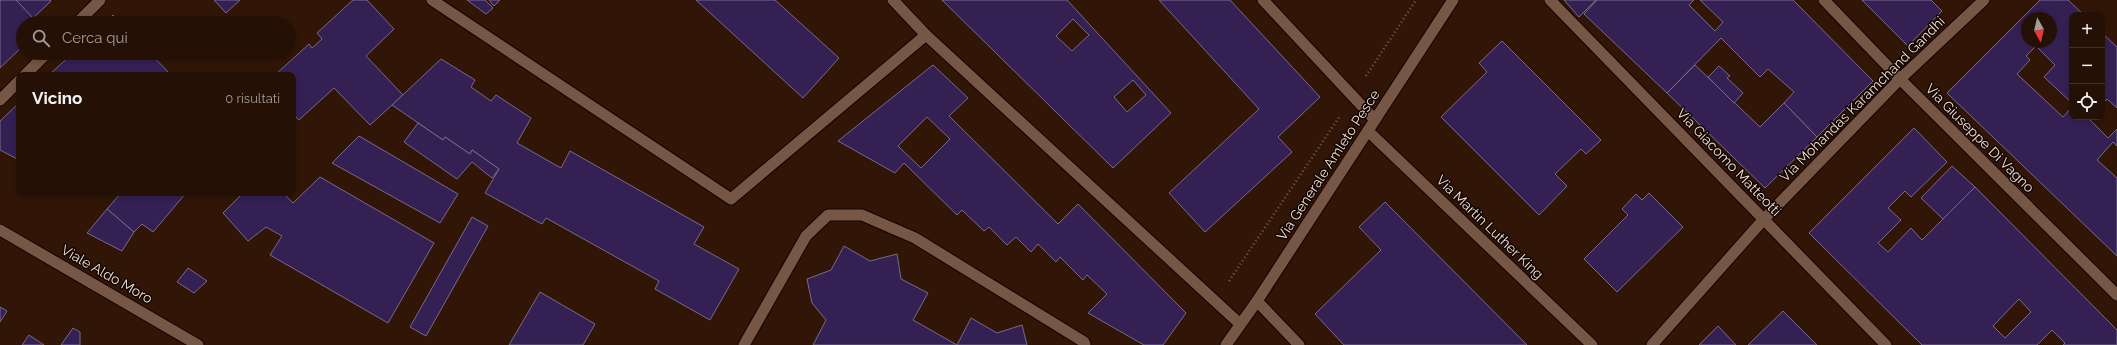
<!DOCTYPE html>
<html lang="it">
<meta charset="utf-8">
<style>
body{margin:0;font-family:Raleway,sans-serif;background:#311e13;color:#f1f3f6}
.controls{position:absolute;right:12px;top:12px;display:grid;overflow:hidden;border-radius:8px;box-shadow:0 2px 6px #0003}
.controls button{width:36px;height:36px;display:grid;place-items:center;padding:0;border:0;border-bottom:1px solid #423027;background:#251005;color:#f1f3f6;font:20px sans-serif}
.compass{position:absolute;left:2021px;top:12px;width:36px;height:36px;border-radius:50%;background:#251005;box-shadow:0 2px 6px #0003;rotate:172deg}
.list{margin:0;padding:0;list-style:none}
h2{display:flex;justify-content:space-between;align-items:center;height:52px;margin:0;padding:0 16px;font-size:17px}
h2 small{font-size:13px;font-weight:400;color:#a39d9a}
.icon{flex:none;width:22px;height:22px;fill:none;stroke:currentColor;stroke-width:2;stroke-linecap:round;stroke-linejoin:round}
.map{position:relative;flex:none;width:2117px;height:345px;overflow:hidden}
.search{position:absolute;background:#251005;box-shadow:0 2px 6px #0003;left:16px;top:16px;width:280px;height:44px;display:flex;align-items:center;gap:10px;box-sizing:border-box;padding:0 14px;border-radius:22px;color:#a39d9a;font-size:15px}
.panel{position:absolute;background:#251005;box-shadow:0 2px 6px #0003;left:16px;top:72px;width:280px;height:124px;border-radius:8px}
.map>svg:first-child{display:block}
.building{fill:#352054;stroke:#766b8b;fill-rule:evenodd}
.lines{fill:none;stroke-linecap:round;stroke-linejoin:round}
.service-casing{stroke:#170200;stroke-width:13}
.minor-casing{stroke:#170200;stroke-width:13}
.tertiary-casing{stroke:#170200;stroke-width:13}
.secondary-casing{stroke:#170200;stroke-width:13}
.path{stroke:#755d50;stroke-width:2.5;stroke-dasharray:1 3;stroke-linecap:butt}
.service{stroke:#765645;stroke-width:11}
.minor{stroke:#765645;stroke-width:11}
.tertiary{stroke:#765645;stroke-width:11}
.secondary{stroke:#765645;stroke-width:11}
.labels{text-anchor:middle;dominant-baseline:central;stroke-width:3;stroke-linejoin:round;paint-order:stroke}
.street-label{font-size:14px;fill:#f3e0d6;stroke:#110602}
</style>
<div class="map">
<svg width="2117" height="345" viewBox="0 0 2117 345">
<rect width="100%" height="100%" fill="#311607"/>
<g class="building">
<polygon points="0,0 16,0 39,23 23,23 23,46 0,68"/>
<polygon points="16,0 50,0 51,1 33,18"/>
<polygon points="214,0 240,0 226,13"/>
<polygon points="353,0 367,0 394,29 366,56 403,95 370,125 334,88 299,120 293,114 293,75 275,75 309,44 312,48 322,39 317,33"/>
<polygon points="467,0 485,0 493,8 486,14"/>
<polygon points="489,0 500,0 494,6"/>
<polygon points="696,0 775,0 839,58 803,98"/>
<path d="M942,0H1067L1171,113L1113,168ZM1073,19L1089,35L1072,51L1056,36ZM1133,80L1146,95L1127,112L1114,97Z"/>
<polygon points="1159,0 1230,0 1320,97 1278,137 1292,152 1205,232 1169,193 1259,109"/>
<polygon points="1564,0 1596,0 1579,17"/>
<polygon points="1597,0 1694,0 1689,5 1715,31 1723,22 1700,0 1793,0 1873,81 1817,137 1784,103 1794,92 1768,69 1760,77 1721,38 1667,93 1584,14"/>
<polygon points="1862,0 1931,0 1942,11 1908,46"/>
<path d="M2040,0H2068L2084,15H2072V103L2044,77L2055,65L2036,46L2026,56L2030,60L2017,74L2063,117L2072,107V117H2089L2088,118L2108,138L2117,129V146L2113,142L2097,160L2117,178V256L1947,93ZM2027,18H2051V42H2027Z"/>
<polygon points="113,15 121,23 105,23"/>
<polygon points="2102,33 2117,47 2117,108 2107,99 2102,104"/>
<polygon points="1502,41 1601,140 1586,154 1581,149 1555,174 1567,186 1539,215 1441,117 1487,72 1479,63"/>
<polygon points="73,53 150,53 171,75 49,75"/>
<polygon points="441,59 475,80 471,87 491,101 496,95 531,118 517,143 561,168 570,151 704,227 694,244 739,269 710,320 655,289 659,281 546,218 542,224 485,193 499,169 472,150 470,154 445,137 443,140 392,105"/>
<path d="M933,65L968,98L949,116L1058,224L1078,204L1186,313L1163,345H1144L1088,313L1107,294L1087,275L1083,280L1060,257L1056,262L1038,244L1031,252L1016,237L1007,245L989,227L984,231L962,210L957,215L904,163L895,173L838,141ZM927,117L950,139L921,168L898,146Z"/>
<polygon points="1695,65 1760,127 1784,103 1817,137 1765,188 1667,93"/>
<polygon points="1719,66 1730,76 1727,78 1743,93 1734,103 1708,77"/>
<polygon points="19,103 19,160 0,150 0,121"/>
<polygon points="418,123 443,140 445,137 470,154 472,150 499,169 492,178 472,162 457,179 404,142"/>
<path d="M1914,128L1947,162L1911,197L1905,191L1888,208L1901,220L1878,243L1888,252L1911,228L1922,240L1975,187L2117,330V345H2063L2065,343L2052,330L2037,345H1922L1809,233ZM2019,299L2031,312L2005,338L1993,326Z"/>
<polygon points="359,136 458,194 440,223 332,163"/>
<polygon points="1952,166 1975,187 1943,219 1921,198"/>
<polygon points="320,177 434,243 388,323 270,255 282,236 266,227 248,241 223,213 240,196 237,193 283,193 293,203"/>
<polygon points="121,193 186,193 153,232 142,224 134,232 107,209"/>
<polygon points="1649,193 1683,227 1617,292 1584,259 1628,215 1622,209 1636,194 1642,200"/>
<polygon points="1385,202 1527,345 1344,345 1315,314 1381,250 1359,227"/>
<polygon points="107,209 134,232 122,251 87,233"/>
<polygon points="472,217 488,226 426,336 410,327"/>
<polygon points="844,246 870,261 897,254 901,279 928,293 913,320 957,345 971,318 997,333 1022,325 1027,345 813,345 826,320 812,303 807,279 831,270"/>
<polygon points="188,268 207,281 194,293 177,282"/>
<polygon points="540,292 595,324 583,345 509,345"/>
<polygon points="0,307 7,311 0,322"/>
<polygon points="1783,311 1817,345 1748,345"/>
<polygon points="1718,326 1736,345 1699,345"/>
<polygon points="73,328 80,332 80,345 61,345"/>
<polygon points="29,335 44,345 22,345"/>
</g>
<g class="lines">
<defs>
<polyline id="service" points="744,345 806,236 828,215 862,215 915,238 1084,342 1085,345"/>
<g id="minor">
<polyline points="432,0 731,199 926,35 1240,324"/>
<polyline points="893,0 926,35"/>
<polyline points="1263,0 1375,120"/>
<polyline points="1550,0 1886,345"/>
<polyline points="1824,0 1900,79 2117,295"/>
<polyline points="77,23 100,0"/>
<polyline points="25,75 47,53"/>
<polyline points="0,100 19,81"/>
<polyline points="1368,131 1592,345"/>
<polyline points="1257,301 1299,345"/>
<polyline points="1652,345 1764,219 1900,79 1984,0"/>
</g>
<polyline id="tertiary" points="1226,345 1257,301 1453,0"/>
<polyline id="secondary" points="0,230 198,345"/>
</defs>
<use href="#service" class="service-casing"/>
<use href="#minor" class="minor-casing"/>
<use href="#tertiary" class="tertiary-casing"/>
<use href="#secondary" class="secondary-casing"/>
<g class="path">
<polyline points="1366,76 1416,0"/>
<polyline points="1229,281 1340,116"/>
</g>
<use href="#service" class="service"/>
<use href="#minor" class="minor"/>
<use href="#tertiary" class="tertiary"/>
<use href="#secondary" class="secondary"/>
</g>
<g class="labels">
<g class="street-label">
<text transform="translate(1862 99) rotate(-45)">Via Mohandas Karamchand Gandhi</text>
<text transform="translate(1980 138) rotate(45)">Via Giuseppe Di Vagno</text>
<text transform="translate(1729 162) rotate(46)">Via Giacomo Matteotti</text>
<text transform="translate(1328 165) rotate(-57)">Via Generale Amleto Pesce</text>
<text transform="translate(1490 227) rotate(44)">Via Martin Luther King</text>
<text transform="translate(107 274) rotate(30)">Viale Aldo Moro</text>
</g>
</g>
</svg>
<div class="controls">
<button>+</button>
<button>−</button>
<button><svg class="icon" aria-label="locate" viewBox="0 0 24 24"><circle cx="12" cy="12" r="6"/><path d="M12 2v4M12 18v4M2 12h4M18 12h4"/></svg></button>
</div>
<svg class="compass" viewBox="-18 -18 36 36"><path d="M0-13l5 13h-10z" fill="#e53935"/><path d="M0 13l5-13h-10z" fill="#a39d9a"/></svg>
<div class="search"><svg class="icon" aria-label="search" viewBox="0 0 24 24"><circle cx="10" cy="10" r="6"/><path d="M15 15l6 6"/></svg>Cerca qui</div>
<section class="panel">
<h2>Vicino<small>0 risultati</small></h2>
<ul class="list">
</ul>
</section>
</div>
